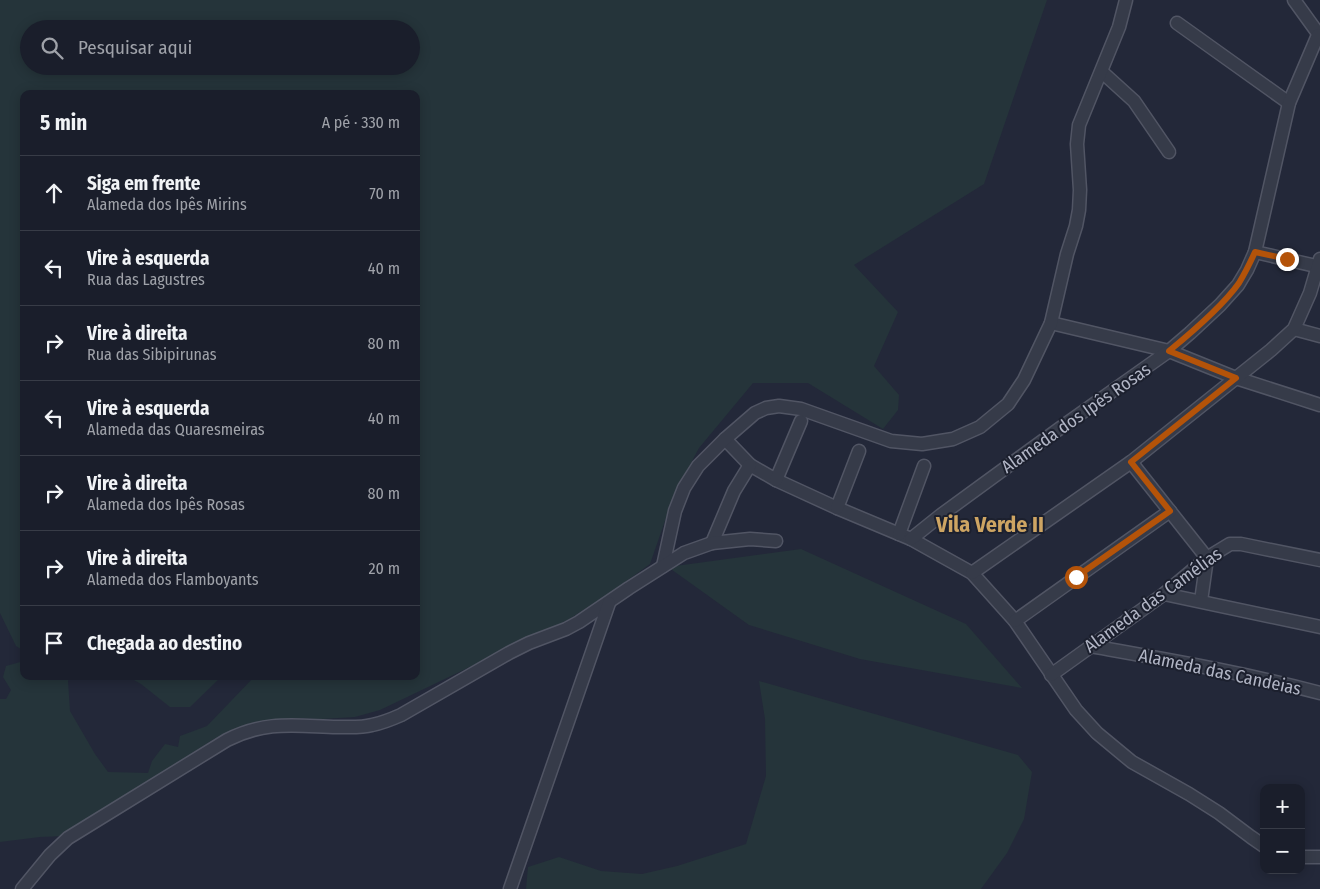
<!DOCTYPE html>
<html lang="pt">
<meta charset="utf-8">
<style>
body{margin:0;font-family:"Fira Sans Condensed",sans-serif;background:#232733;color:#f1f3f6}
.controls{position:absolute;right:15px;bottom:15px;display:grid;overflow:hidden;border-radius:10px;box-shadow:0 2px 12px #0003}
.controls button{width:45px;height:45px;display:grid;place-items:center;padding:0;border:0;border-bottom:1px solid #383c47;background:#1a1e2b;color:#f1f3f6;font:25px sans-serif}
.stop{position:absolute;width:15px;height:15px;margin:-11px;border:4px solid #b45309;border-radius:50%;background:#fff}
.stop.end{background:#b45309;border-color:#fff;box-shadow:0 1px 5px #0008}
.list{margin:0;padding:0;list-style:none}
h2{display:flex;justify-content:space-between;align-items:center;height:65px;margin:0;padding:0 20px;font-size:21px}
h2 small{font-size:16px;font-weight:400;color:#9fa2a9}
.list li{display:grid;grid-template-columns:32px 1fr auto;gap:15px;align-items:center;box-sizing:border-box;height:75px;padding:0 20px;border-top:1px solid #383c47}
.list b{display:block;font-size:19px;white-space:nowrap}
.list p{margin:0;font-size:16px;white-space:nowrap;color:#9fa2a9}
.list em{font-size:16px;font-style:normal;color:#9fa2a9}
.icon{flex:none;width:28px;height:28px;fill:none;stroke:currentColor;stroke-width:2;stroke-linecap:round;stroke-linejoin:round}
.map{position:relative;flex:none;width:1320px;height:889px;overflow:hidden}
.search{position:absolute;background:#1a1e2b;box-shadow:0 2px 12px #0003;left:20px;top:20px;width:400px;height:55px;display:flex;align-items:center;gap:12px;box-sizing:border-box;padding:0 18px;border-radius:28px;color:#9fa2a9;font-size:19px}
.panel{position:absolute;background:#1a1e2b;box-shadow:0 2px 12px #0003;left:20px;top:90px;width:400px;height:590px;border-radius:10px}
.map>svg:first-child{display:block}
.green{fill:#25343a;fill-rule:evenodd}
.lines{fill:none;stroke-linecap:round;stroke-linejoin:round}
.minor-casing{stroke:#515564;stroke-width:15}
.minor{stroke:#363b49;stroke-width:12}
.route{stroke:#b45309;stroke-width:6}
.labels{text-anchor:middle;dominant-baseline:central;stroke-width:4;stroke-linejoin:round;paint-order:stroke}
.street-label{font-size:18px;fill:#b1b5c5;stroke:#1c202e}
.district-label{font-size:22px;font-weight:bold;fill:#cea563;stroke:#1c202e}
</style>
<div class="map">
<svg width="1320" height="889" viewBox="0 0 1320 889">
<rect width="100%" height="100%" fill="#232839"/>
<g class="green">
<path d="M0,0H1047L984,184L854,265L898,312L874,366L899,395L898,410L883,429L808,383H753L699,448L674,495L650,564L613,591L568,620L380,710L355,717L322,719L292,718L214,739L65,836L40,837L0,842V699H6L11,690L3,677L6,666L24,661V676H70L68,681L70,711L95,754L108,772L148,773L152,761L165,744L178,747L180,736L207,726L255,676H416V94H24V651L16,646L0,613ZM29,29H411V66H29Z"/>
<polygon points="801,549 966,624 1022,688 860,659 749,625 668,567"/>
<polygon points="127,676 222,676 190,707 170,707 141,684"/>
<polygon points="759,681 1018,755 1032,772 1024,819 1007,853 981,889 526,889 528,867 559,857 601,871 642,874 677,866 746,844 766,776 765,719"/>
</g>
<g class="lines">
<defs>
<g id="minor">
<polyline points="1294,0 1320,36"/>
<polyline points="1177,23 1289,103"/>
<polyline points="1102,72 1134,101 1169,152"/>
<polyline points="1255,252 1320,267"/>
<polyline points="1051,323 1169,351 1236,378 1320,405"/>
<polyline points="1294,329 1320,336"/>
<polyline points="725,439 750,465 776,480 837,508 911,539 972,573 1015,621 1076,710 1097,733 1132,762 1189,794 1219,813 1251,837 1264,846"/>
<polyline points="1131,462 1207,558 1201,601"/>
<polyline points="776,480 801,421"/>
<polyline points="837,508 859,451"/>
<polyline points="899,534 924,466"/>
<polyline points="911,539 941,515 1063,426 1169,351 1190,333 1220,305 1238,285 1247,270 1255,252 1289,103 1318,35"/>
<polyline points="712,543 734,491 750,465"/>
<polyline points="663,566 675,511 684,488 698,466 725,439 755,413 766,408 779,406 801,409 891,441 922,444 953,439 980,427 1008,404 1024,380 1051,323 1067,254 1076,226 1079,210 1080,190 1077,144 1079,125 1119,27 1126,0"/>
<polyline points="972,573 1131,462 1271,350 1294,329 1310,293 1320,259"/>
<polyline points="1164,594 1320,627"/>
<polyline points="1015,621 1170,511"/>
<path d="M1091,646C1168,660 1245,673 1320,693"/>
<polyline points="1051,675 1164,594 1207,558 1230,544 1241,544 1320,560"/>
<polyline points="1301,857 1320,857"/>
<path d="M22,889L50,855L68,838L227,740C266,720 296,726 337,727C349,727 361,728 372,725C382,723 392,719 401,715L509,653L529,643L566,629L579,622L629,588L684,553L712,543L750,539L776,541"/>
<polyline points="510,889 609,603"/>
</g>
</defs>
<use href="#minor" class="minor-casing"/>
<use href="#minor" class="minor"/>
</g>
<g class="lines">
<path class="route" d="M1076,577L1170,511L1131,462L1236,378L1169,351C1191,333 1222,307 1239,283C1245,273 1250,263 1255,252L1287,259"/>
</g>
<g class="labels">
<g class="street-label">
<text transform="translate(1076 418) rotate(-35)">Alameda dos Ipês Rosas</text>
<text transform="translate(1153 600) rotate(-36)">Alameda das Camélias</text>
<text transform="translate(1220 672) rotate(12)">Alameda das Candeias</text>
</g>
<g class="district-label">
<text x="990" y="524">Vila Verde II</text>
</g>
</g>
</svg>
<div class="controls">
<button>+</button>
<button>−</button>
</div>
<div class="stop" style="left:1076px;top:577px"></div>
<div class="stop end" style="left:1287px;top:259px"></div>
<div class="search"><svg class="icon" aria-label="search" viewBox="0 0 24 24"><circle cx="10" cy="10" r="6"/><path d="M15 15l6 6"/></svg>Pesquisar aqui</div>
<section class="panel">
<h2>5 min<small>A pé · 330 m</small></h2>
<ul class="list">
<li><svg class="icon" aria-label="ahead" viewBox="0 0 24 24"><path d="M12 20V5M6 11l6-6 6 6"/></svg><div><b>Siga em frente</b><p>Alameda dos Ipês Mirins</p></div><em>70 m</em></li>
<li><svg class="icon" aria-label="left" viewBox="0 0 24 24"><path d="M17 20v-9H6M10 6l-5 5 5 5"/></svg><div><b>Vire à esquerda</b><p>Rua das Lagustres</p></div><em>40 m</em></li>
<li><svg class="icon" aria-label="right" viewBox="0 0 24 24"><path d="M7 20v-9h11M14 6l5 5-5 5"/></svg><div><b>Vire à direita</b><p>Rua das Sibipirunas</p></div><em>80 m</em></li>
<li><svg class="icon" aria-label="left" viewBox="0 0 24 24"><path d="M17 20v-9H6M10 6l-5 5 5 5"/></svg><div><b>Vire à esquerda</b><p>Alameda das Quaresmeiras</p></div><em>40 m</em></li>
<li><svg class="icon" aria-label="right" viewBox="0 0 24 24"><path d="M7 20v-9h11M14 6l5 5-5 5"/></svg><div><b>Vire à direita</b><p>Alameda dos Ipês Rosas</p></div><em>80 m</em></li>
<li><svg class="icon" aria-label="right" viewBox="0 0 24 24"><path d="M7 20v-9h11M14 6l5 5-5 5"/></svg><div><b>Vire à direita</b><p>Alameda dos Flamboyants</p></div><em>20 m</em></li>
<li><svg class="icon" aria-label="arrive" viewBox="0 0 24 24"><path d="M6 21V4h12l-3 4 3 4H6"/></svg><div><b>Chegada ao destino</b></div></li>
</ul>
</section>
</div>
